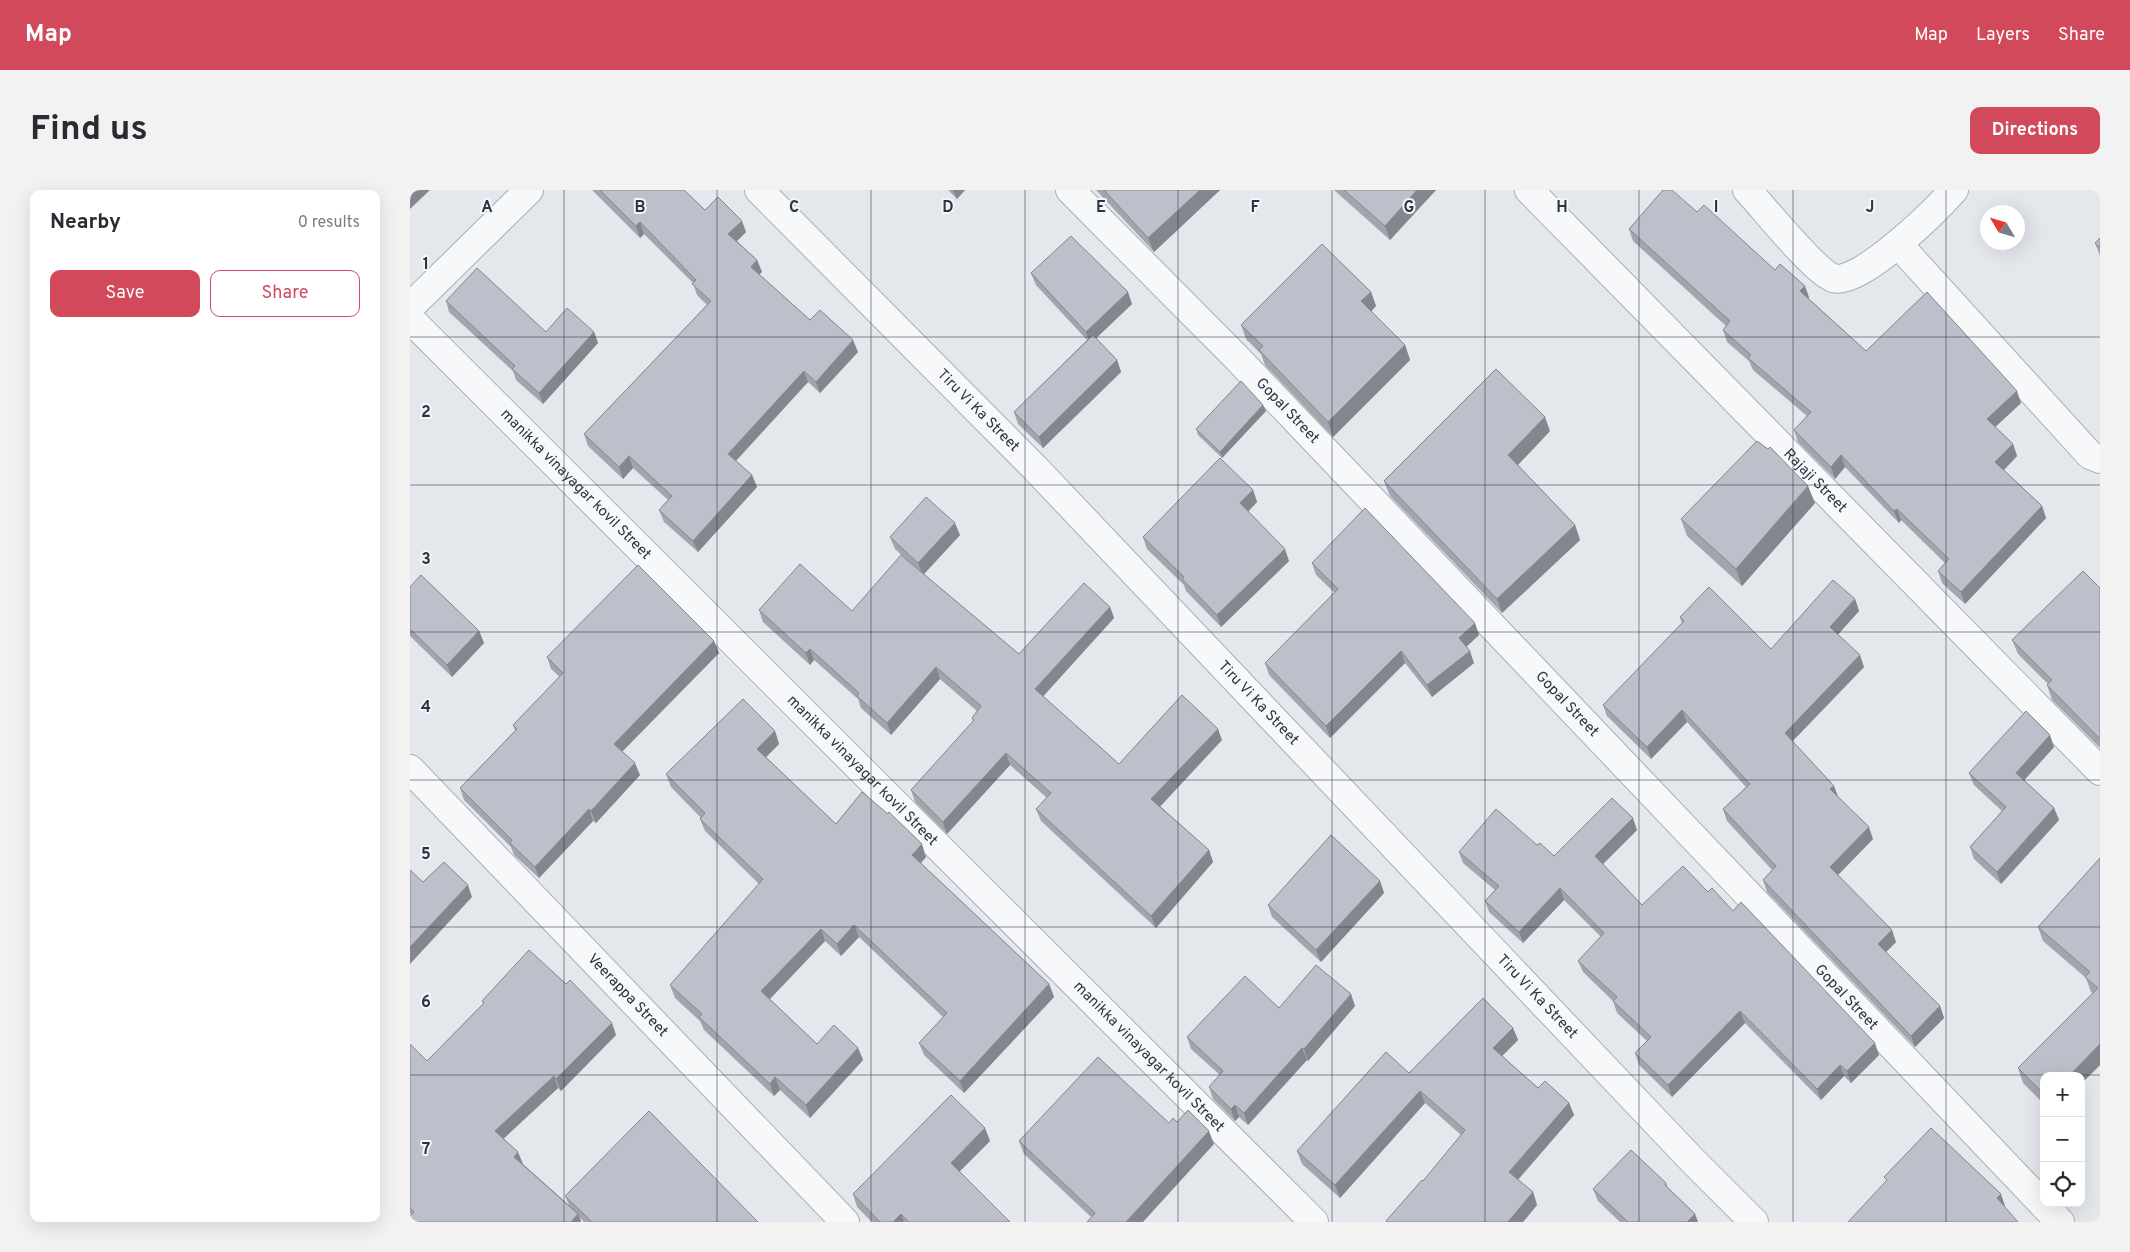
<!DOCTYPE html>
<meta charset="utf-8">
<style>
body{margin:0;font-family:Overpass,sans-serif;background:#f2f2f3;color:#2b2b33}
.controls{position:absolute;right:15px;bottom:15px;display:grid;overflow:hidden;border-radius:10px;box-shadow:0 5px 20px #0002}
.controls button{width:45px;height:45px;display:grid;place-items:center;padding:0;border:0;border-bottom:1px solid #e1e1e2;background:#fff;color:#2b2b33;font:25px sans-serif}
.compass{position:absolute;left:1570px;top:15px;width:45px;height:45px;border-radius:50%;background:#fff;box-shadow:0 5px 20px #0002;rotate:308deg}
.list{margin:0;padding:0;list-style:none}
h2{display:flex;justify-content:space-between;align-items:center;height:65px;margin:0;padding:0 20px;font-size:21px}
h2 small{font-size:16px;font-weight:400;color:#7c7c81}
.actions{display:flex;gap:10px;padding:15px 20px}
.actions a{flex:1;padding:11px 0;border:1px solid #d1495b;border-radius:10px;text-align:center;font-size:18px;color:#d1495b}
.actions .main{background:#d1495b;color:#fff}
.icon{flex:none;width:28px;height:28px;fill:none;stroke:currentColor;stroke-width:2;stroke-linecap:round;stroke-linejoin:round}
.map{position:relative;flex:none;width:1690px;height:1032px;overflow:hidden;border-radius:10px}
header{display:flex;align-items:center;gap:30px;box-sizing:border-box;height:70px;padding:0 25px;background:#d1495b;color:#fff}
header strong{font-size:24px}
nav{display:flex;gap:28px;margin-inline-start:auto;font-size:18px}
.intro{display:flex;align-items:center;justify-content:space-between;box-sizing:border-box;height:120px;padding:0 30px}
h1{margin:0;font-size:35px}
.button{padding:12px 22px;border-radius:10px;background:#d1495b;color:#fff;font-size:18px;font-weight:700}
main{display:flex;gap:30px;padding:0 30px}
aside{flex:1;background:#fff;border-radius:10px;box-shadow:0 5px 20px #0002}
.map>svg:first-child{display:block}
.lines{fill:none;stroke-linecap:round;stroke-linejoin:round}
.minor-casing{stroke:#a9aeb7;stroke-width:30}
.minor{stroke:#f7f8fa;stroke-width:28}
.wall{fill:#a1a5ae}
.shaded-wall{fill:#83868d}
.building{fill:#bbc0ca;stroke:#83868d}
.grid{fill:none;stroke:#2b3445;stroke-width:1;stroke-opacity:0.55}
.labels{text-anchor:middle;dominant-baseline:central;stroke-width:4;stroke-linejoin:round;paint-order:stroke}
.street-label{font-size:15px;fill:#2b3445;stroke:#f4f6f9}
.grid-label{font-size:16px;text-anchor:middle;font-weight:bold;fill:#2b3445;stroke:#f4f6f9;stroke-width:4;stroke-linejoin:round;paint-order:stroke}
</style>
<header>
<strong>Map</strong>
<nav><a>Map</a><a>Layers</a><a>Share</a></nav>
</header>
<div class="intro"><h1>Find us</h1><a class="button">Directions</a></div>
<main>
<aside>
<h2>Nearby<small>0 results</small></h2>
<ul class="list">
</ul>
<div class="actions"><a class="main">Save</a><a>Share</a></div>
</aside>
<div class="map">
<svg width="1690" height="1032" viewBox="0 0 1690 1032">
<rect width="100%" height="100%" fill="#e4e7ec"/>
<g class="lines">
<defs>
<g id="minor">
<path id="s1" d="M349,0L625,278L1281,969L1344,1032"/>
<path id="s2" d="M660,0L825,166L1650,1032"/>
<path id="s3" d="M1119,0L1690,581"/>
<path d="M1337,0C1354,18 1404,81 1423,88C1449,97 1526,20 1544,0"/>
<polyline points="1488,54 1680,265 1690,269"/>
<polyline points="0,117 119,0"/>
<path id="s4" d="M0,129L904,1032"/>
<path id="s5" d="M0,579L435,1032"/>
</g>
</defs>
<use href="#minor" class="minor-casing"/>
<use href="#minor" class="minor"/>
</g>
<g class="wall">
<polygon points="182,0 274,0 295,20 336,42 327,51 347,70 352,82 349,84 400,130 448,162 410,203 398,192 326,271 342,285 347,297 288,362 254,332 249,320 258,310 223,278 213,289 178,256 174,244 297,115 287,105 283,93 234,44 230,48"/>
<polygon points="538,0 555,0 547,9"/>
<polygon points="686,0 810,0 744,62"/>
<polygon points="924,0 1026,0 980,50"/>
<polygon points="1287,22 1365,80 1399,107 1398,108 1456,161 1611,213 1585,237 1603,254 1607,266 1594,280 1632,316 1636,328 1555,414 1532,393 1528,381 1535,373 1491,330 1489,333 1435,277 1425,289 1388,252 1384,240 1397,226 1343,180 1339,171 1317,152 1313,140 1316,136 1223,51 1219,39"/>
<polygon points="1690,48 1690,66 1685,53"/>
<polygon points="621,83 722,114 686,148 707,170 711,182 633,258 608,234 604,222 677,150 626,95"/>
<polygon points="961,102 966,116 961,121 995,155 1000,170 923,247 855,175 851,164 836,149 831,135"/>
<polygon points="36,111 136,142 184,142 188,153 133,214 106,190 103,181 39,122"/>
<polygon points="856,221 812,268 788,245 786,239"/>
<polygon points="1140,241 1108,275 1165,335 1170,350 1092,423 980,306 974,291"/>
<polygon points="843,300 847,312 838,321 879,371 811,437 776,401 774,395 737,359 733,347"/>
<polygon points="1405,313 1332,396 1277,346 1271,329"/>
<polygon points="550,345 514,384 609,464 700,417 704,428 633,506 709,574 812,550 750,616 799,660 803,672 746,738 631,631 626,619 637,608 600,575 537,644 505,612 501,600 563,532 562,528 567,521 530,489 481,545 451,518 448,509 404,470 400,475 353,432 349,420 442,421 497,370 485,359 480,347"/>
<polygon points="902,373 1069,445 1056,457 1064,473 1022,507 995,473 920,548 859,485 855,473 925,403 906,385"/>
<polygon points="0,397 69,441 74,453 42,487 0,446"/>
<polygon points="1690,398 1690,558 1642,510 1637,495 1638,494 1608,464 1602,450"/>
<polygon points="1445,409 1449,421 1428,444 1454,477 1382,551 1424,596 1428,606 1463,649 1428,685 1486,752 1476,762 1530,816 1534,828 1505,857 1357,702 1353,690 1362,680 1317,631 1313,619 1336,597 1277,532 1241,569 1197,526 1193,515 1272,434 1270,427 1361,459"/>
<polygon points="304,451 309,463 212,561 230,585 186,633 183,631 129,688 104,665 101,657 54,610 50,598 105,541 103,535 150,487 141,479 137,467"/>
<polygon points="365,541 369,554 356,567 426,634 516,667 511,673 639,794 644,807 554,903 514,865 509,853 533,827 449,747 431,766 415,751 360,809 407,854 448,858 453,870 400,928 370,900 364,906 294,840 290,831 265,808 260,795 349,694 295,641 290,629 291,628 261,597 256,584"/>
<polygon points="1644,557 1614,590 1644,618 1649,630 1591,694 1564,669 1560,657 1592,621 1564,595 1559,583"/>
<polygon points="1227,640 1193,674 1232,715 1298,702 1323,721 1469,865 1441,893 1434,886 1411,910 1335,833 1262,907 1229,875 1225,863 1237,851 1207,823 1203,811 1173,782 1168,771 1191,747 1154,710 1113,753 1079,722 1075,711 1085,700 1053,673 1049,662 1127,655 1144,666"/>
<polygon points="1690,668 1690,875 1671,894 1671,886 1634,886 1634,914 1613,893 1608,878 1683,804 1681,802 1676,788 1633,751 1628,737"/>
<polygon points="970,691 974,703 911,772 862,727 858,715"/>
<polygon points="72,811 206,845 151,901 148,898 93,949 113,974 159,1015 155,1006 348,1032 174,1032 170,1028 171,1032 0,1032 0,854 17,871 73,814"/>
<polygon points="945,816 898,871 897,870 838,935 829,927 825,931 803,909 799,897 810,885 781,859 777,847 869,818"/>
<polygon points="1103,838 1108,850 1092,866 1128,898 1159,913 1164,925 1108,990 1123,1002 1127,1015 1113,1032 976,1032 976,1031 1013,991 1051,945 1015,913 930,1008 892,974 887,961 999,883"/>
<polygon points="767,932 804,954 681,1027 614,964 609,951"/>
<polygon points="580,951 549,982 600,1032 462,1032 447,1017 443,1004"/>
<polygon points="1256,993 1258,998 1285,1024 1288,1032 1210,1032 1188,1011 1183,999"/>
</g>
<g class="shaded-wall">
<polygon points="6,0 20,0 0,19 0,6"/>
<polygon points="543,0 555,0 547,9"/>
<polygon points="790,0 810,0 744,62 738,48"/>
<polygon points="1007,0 1026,0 980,50 975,36"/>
<polygon points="332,31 336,42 323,55 318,44"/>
<polygon points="230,32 234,44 230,48 226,36"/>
<polygon points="347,70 352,82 345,89 341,77"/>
<polygon points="1395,96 1399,107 1394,113 1390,101"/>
<polygon points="718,102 722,114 680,154 676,142"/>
<polygon points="961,102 966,116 957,126 951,111"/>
<polygon points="184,142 188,153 133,214 129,203"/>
<polygon points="443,150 448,162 410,203 406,192"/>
<polygon points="995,155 1000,170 923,247 918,232"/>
<polygon points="707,170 711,182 633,258 629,247"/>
<polygon points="394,181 398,192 322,275 318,264"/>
<polygon points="1607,201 1611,213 1581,241 1577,229"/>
<polygon points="853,215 856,221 812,268 810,262"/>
<polygon points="1135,227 1140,241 1104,279 1098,265"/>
<polygon points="1603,254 1607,266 1590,284 1585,272"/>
<polygon points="1431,265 1435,277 1425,289 1421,277"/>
<polygon points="219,266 223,278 213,289 209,277"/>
<polygon points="342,285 347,297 288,362 283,351"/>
<polygon points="1398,296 1405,313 1332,396 1326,379"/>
<polygon points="843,300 847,312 835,325 830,313"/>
<polygon points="1632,316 1636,328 1555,414 1551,402"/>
<polygon points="1487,319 1491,330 1489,333 1484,321"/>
<polygon points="545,333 550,345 513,385 508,373"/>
<polygon points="1165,335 1170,350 1092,423 1087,409"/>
<polygon points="875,359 879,371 811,437 807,425"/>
<polygon points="1445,409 1449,421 1425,448 1420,437"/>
<polygon points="700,417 704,428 629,511 625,499"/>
<polygon points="1065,433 1069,445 1054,459 1049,448"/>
<polygon points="69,441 74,453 42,487 37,475"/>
<polygon points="304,451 309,463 208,566 204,554"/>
<polygon points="400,459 404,470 400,475 396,463"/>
<polygon points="991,461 995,473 920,548 916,536"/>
<polygon points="1060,461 1064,473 1022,507 1017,495"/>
<polygon points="1450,465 1454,477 1379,555 1375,543"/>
<polygon points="526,477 530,489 481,545 477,533"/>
<polygon points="1272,520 1277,532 1241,569 1237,557"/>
<polygon points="808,539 812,550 746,621 741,609"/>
<polygon points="365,541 369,554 352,571 347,559"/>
<polygon points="1640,545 1644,557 1610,595 1606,583"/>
<polygon points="596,563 600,575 537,644 533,632"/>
<polygon points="225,573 230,585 186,633 181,621"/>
<polygon points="1424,596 1428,608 1420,599"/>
<polygon points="1644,618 1649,630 1591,694 1587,682"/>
<polygon points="179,619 183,631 129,688 125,677"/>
<polygon points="1223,628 1227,640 1189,678 1185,666"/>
<polygon points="1459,637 1463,649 1424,689 1420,677"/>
<polygon points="512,654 516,667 507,677 502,665"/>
<polygon points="799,660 803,672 746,738 741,726"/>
<polygon points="970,691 974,703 911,772 906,760"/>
<polygon points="58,695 62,707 0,774 0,757"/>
<polygon points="1150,698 1154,710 1113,753 1109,742"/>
<polygon points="444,735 449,747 431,766 427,754"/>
<polygon points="411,739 415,751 356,813 351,801"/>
<polygon points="1482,740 1486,752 1472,766 1468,754"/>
<polygon points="639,794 644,807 554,903 550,891"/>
<polygon points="941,804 945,816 898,871 894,859"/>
<polygon points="1530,816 1534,828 1505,857 1501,846"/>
<polygon points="1330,821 1335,833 1262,907 1258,895"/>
<polygon points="202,833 206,845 151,901 146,889"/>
<polygon points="1103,838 1108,850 1087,871 1083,858"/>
<polygon points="1465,853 1469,865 1441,893 1437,881"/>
<polygon points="1690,854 1690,875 1671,894 1671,886 1659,886"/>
<polygon points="448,858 453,870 400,928 396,915"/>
<polygon points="892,858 897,870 838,935 834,923"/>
<polygon points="1430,875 1434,886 1411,910 1407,899"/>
<polygon points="144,886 148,898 89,953 85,941"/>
<polygon points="365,887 370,900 364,906 360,894"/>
<polygon points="1010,901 1015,913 930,1008 925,995"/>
<polygon points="1159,913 1164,925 1103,995 1099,982"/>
<polygon points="825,915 829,927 825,931 821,919"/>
<polygon points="575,938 580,951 545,986 541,973"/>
<polygon points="799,941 804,954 733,1032 716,1032"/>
<polygon points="108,962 113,974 104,967"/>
<polygon points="1123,1002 1127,1015 1113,1032 1098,1032"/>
<polygon points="1591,1004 1595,1016 1591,1020 1587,1008"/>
<polygon points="168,1024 171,1032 161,1032"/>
<polygon points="491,1024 494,1032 483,1032"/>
<polygon points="1285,1024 1288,1032 1277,1032"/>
</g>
<g class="building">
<polygon points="0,0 6,0 0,6"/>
<polygon points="190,0 274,0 295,20 308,7 332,31 318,44 347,70 341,77 400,130 410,120 443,150 406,192 394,181 318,264 342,285 283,351 249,320 262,306 219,266 209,277 174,244 301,111 282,94 286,90 230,32 226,36"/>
<polygon points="694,0 790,0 738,48"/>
<polygon points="934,0 1007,0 975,36"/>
<polygon points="1253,0 1262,0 1287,22 1294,15 1365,80 1370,74 1395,96 1390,101 1456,161 1517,102 1607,201 1577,229 1603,254 1585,272 1632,316 1551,402 1528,381 1539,369 1487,319 1484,321 1431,265 1421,277 1384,240 1401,222 1338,168 1341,165 1313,140 1320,131 1219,39"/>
<polygon points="661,46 718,102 676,142 621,83"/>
<polygon points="1690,48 1690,58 1685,53"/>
<polygon points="912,54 961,102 951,111 995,155 918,232 849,160 853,156 831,135"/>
<polygon points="67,78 136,142 157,118 184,142 129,203 102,179 105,176 36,111"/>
<polygon points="683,145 707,170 629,247 604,222"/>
<polygon points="1086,179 1135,227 1098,265 1165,335 1087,409 974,291"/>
<polygon points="831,191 853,215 810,262 786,239"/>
<polygon points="1347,251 1358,259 1360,257 1398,296 1326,379 1271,329"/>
<polygon points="810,268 843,300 830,313 875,359 807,425 772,389 774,387 733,347"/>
<polygon points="516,307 545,333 508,373 480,347"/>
<polygon points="955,318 1065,433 1049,448 1060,461 1017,495 991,461 916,536 855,473 928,399 902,373"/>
<polygon points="491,365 609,464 674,393 700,417 625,499 709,574 772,505 808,539 741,609 799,660 741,726 626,619 641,603 596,563 533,632 501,600 564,530 562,528 571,516 526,477 477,533 447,506 449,503 400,459 396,463 349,420 390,374 442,421"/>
<polygon points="228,375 304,451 204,554 225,573 181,621 179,619 125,677 100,653 102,650 50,598 107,539 103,535 153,483 137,467"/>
<polygon points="1673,381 1690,398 1690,549 1637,495 1642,490 1602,450"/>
<polygon points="11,385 69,441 37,475 0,439 0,397"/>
<polygon points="1423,390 1445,409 1420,437 1450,465 1375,543 1424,596 1420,599 1459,637 1420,677 1482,740 1468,754 1530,816 1501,846 1353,690 1366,676 1313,619 1340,594 1272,520 1237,557 1193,515 1274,431 1270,427 1299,397 1361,459"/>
<polygon points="333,509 365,541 347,559 426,634 452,602 478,624 479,622 512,654 502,665 639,794 550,891 509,853 537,823 444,735 427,754 411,739 351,801 407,854 424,835 448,858 396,915 365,887 360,894 289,827 292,824 260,795 353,689 290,629 295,623 256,584"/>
<polygon points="1616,521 1640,545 1606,583 1644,618 1587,682 1560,657 1596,617 1559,583"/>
<polygon points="1202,608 1223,628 1185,666 1232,715 1273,676 1298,702 1302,698 1323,721 1331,712 1465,853 1437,881 1430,875 1407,899 1330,821 1258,895 1225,863 1241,847 1203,811 1207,807 1168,771 1194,743 1150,698 1109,742 1075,711 1089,696 1049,662 1086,619 1127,655 1130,653 1144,666"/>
<polygon points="921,645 970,691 906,760 858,715"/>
<polygon points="1690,668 1690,854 1659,886 1634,886 1634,904 1608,878 1688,798 1675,787 1680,782 1628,737"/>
<polygon points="34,672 58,695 0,757 0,680 13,692"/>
<polygon points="119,760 156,794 160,790 202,833 146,889 144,886 85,941 108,962 104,967 168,1024 161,1032 0,1032 0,1026 4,1022 0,1018 0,854 17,871 74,813 72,811"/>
<polygon points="906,775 941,804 894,859 892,858 834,923 825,915 821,919 799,897 813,881 777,847 835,786 869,818"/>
<polygon points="1073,808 1103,838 1083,858 1128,898 1135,891 1159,913 1099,982 1123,1002 1098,1032 977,1032 976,1031 1012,990 1013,991 1055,940 1010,901 925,995 887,961 976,862 999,883"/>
<polygon points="688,867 759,933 763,928 767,932 778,920 799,941 716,1032 677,1032 685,1023 609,951"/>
<polygon points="541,905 575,938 541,973 600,1032 499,1032 491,1024 483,1032 470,1032 443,1004"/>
<polygon points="239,921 348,1032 182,1032 155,1006"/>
<polygon points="1521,938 1591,1004 1587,1008 1608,1032 1438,1032 1477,990 1474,987"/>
<polygon points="1221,960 1256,993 1255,995 1285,1024 1277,1032 1218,1032 1183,999"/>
</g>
<path class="grid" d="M154,0V1032M307,0V1032M461,0V1032M615,0V1032M768,0V1032M922,0V1032M1075,0V1032M1229,0V1032M1383,0V1032M1536,0V1032M0,147H1690M0,295H1690M0,442H1690M0,590H1690M0,737H1690M0,885H1690"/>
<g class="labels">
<g class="street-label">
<text stroke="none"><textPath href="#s1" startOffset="311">Tiru Vi Ka Street</textPath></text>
<text stroke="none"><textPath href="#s2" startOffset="310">Gopal Street</textPath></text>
<text stroke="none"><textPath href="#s3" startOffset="408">Rajaji Street</textPath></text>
<text stroke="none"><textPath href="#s4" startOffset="234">manikka vinayagar kovil Street</textPath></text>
<text stroke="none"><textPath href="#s1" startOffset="716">Tiru Vi Ka Street</textPath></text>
<text stroke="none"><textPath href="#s2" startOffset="715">Gopal Street</textPath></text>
<text stroke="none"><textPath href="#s4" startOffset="639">manikka vinayagar kovil Street</textPath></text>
<text stroke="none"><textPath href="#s5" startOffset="314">Veerappa Street</textPath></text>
<text stroke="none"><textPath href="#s1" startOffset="1121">Tiru Vi Ka Street</textPath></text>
<text stroke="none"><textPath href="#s2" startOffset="1120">Gopal Street</textPath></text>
<text stroke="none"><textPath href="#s4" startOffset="1044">manikka vinayagar kovil Street</textPath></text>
</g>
</g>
<g class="grid-label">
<text x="77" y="22">A</text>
<text x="230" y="22">B</text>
<text x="384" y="22">C</text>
<text x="538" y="22">D</text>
<text x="691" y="22">E</text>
<text x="845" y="22">F</text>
<text x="999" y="22">G</text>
<text x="1152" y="22">H</text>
<text x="1306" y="22">I</text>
<text x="1460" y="22">J</text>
<text x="16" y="79">1</text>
<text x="16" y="227">2</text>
<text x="16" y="374">3</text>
<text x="16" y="522">4</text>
<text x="16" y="669">5</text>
<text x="16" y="817">6</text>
<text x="16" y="964">7</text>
</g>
</svg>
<div class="controls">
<button>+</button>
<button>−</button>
<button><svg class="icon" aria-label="locate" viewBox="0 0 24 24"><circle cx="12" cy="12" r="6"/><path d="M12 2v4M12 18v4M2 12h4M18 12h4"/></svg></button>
</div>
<svg class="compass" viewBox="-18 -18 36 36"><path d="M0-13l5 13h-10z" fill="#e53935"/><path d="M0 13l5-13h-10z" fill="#7c7c81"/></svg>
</div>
</main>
